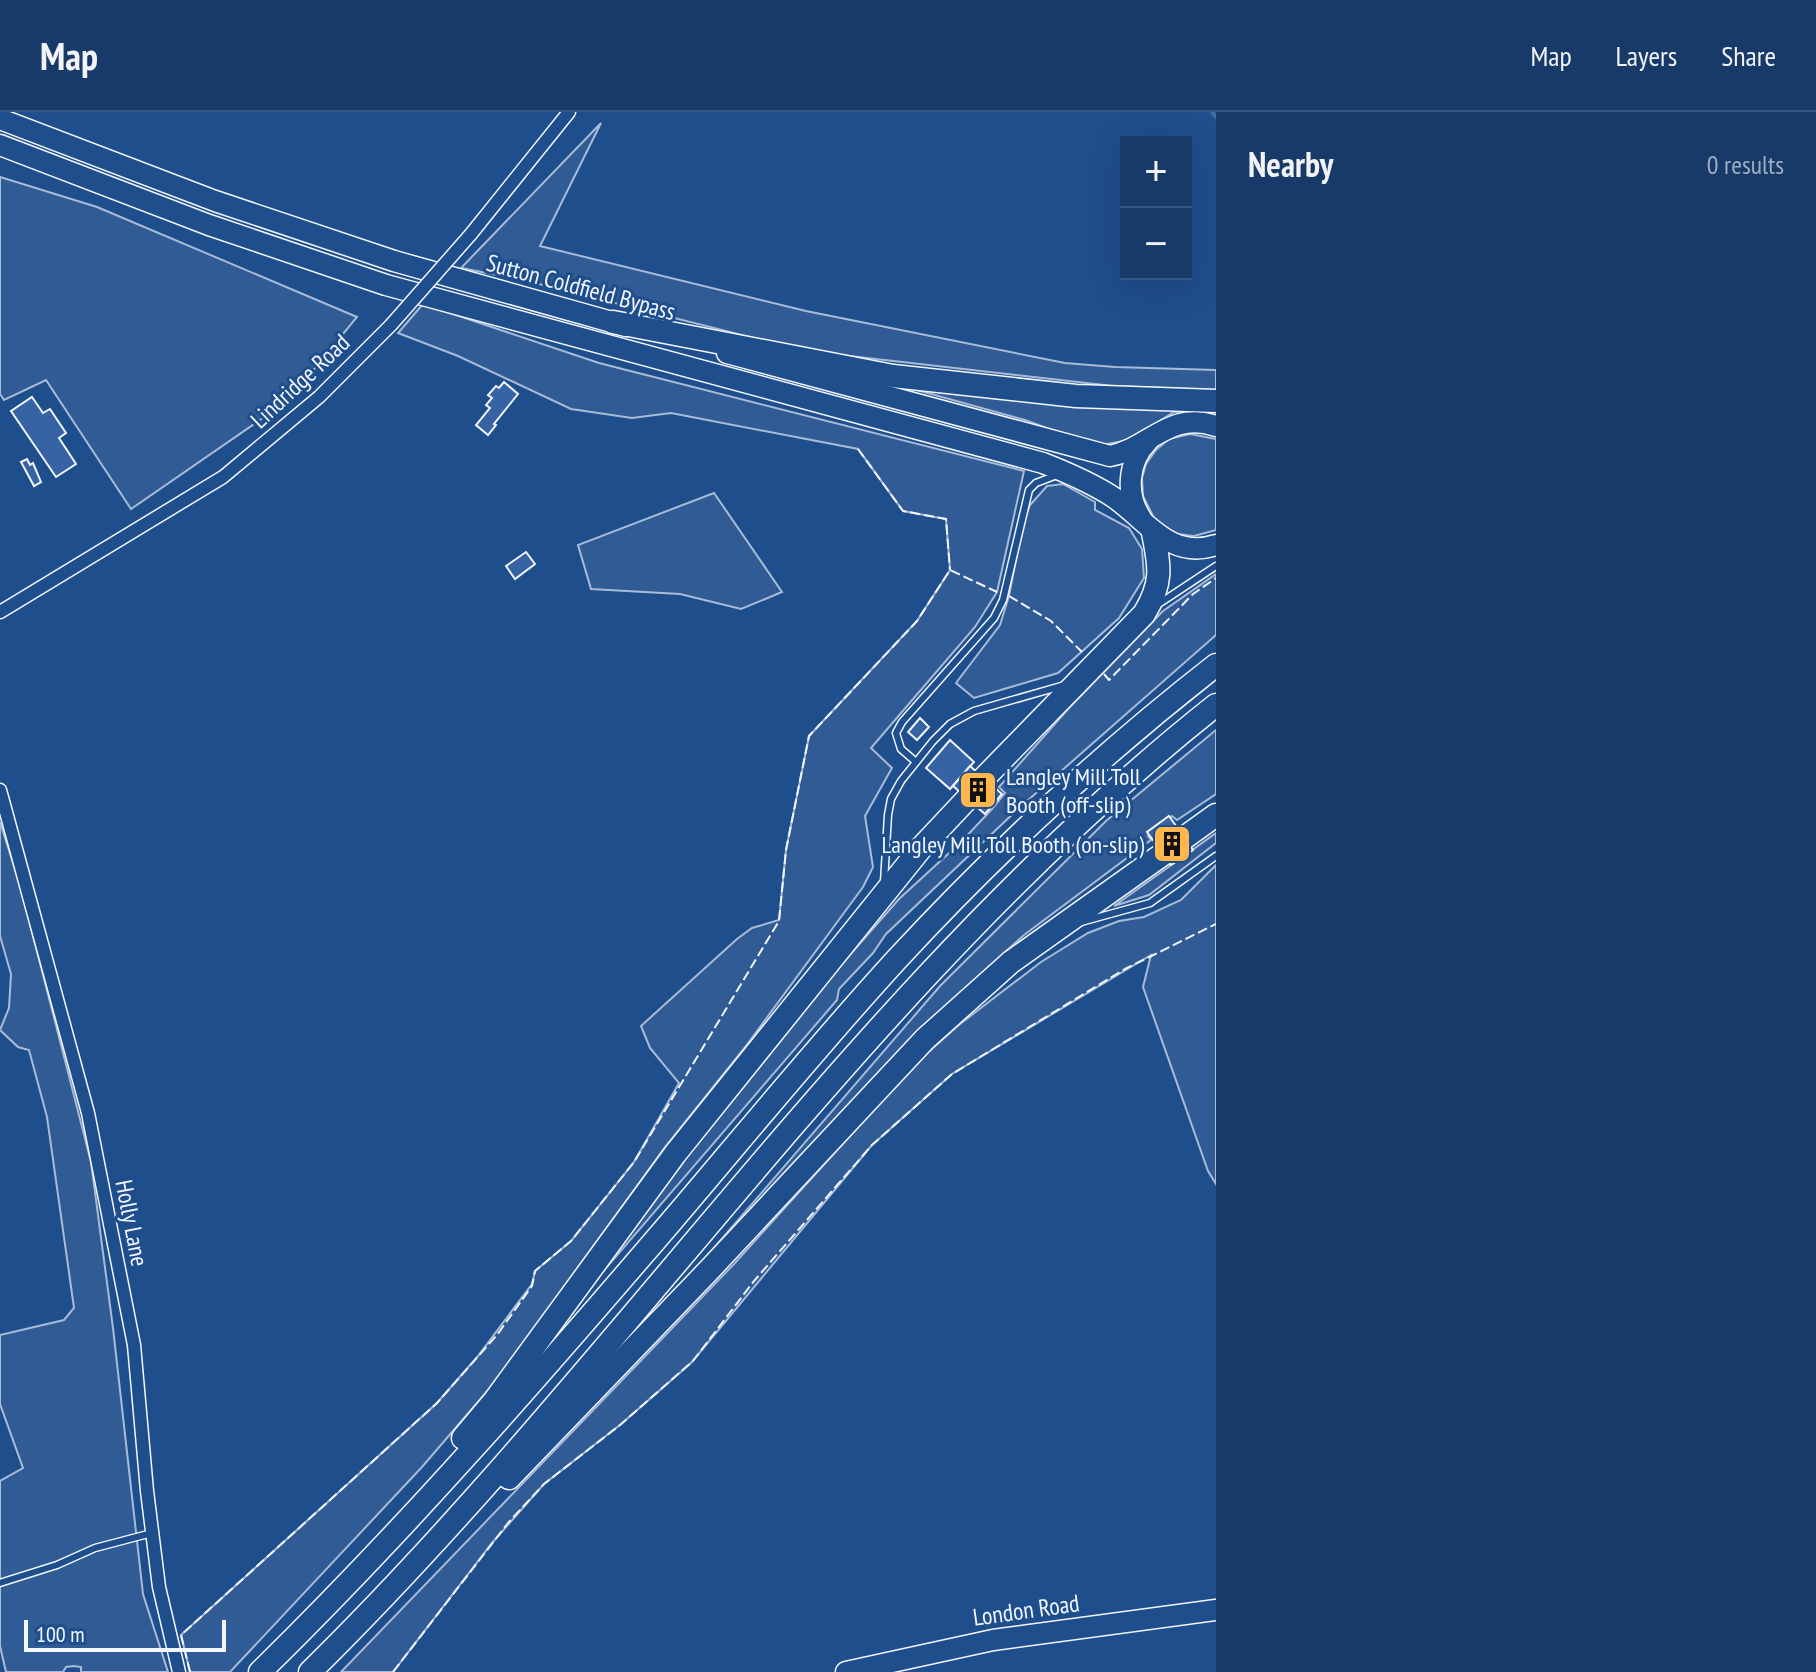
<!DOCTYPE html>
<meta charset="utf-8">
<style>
body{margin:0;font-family:"PT Sans Narrow",sans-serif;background:#244571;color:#f1f3f6}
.controls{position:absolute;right:24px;top:24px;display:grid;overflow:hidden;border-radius:0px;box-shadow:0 8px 32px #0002}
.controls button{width:72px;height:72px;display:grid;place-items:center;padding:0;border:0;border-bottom:2px solid #36547d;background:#173a69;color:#f1f3f6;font:40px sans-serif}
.scale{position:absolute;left:24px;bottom:20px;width:202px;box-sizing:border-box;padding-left:8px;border:4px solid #f2f6ff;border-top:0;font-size:22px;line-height:28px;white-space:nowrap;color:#f2f6ff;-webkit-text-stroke:6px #1f4e8c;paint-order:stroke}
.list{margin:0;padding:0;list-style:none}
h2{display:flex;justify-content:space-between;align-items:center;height:104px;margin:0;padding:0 32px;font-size:34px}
h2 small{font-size:26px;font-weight:400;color:#9eadc0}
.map{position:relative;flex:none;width:1216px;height:1560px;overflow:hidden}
header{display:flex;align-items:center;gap:48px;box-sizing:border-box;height:112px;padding:0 40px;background:#173a69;border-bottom:2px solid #36547d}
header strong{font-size:38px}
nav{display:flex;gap:44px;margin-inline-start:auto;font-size:28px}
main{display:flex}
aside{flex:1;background:#173a69}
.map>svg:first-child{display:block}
.built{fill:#305b95;stroke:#a8bbd7;stroke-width:2}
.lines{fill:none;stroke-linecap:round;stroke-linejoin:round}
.stream{stroke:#446ba0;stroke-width:4}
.building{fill:#3563a3;stroke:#f2f6ff;stroke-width:2}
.service-casing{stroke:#f2f6ff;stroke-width:9}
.minor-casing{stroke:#f2f6ff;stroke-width:15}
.trunk-casing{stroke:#f2f6ff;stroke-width:23}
.motorway-casing{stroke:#f2f6ff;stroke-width:25}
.service{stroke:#1f4e8c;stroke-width:6}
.minor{stroke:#1f4e8c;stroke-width:12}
.trunk{stroke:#1f4e8c;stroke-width:20}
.motorway{stroke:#1f4e8c;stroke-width:22}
.minor-bridge-casing{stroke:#f2f6ff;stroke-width:15;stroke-linecap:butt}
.minor-bridge{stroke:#1f4e8c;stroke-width:12}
.fence{stroke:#f2f6ff;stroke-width:2;stroke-dasharray:10 4;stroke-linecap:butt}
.labels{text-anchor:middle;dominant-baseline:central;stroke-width:6;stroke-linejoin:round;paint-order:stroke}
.street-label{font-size:24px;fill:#f2f6ff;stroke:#1f4e8c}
.poi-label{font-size:24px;fill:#f2f6ff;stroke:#1f4e8c;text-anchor:start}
</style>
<header>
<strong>Map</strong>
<nav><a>Map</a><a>Layers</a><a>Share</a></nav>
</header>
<main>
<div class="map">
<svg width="1216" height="1560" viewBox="0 0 1216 1560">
<rect width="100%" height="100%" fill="#1f4e8c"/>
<g class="built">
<polygon points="601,11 540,134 806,199 1065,251 1115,255 1216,258 1216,278 1113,274 806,239 523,168 461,156"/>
<polygon points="0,65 97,95 357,205 289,288 131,397 46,268 4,288 0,282"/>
<polygon points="423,192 599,251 1024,359 997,480 975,515 871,636 892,656 865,704 873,755 863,775 746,934 665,1035 496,1269 422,1355 230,1560 190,1560 181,1523 437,1291 478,1244 532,1172 535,1159 571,1129 634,1050 679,971 650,936 641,914 737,827 752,816 779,808 786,738 809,624 917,509 950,458 946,407 903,399 858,337 671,301 632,306 571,297 458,244 398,221"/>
<polygon points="884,269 1196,299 1174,300 1129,328 1096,334 1025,308"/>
<polygon points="1190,322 1216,327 1216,418 1194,424 1177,422 1155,408 1143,384 1142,366 1146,352 1156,338 1169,327"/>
<polygon points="1063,372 1095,390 1095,398 1129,416 1142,437 1144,466 1119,506 1058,561 974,586 956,571 1000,513 1009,484 1023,411 1030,393 1047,374"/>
<polygon points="714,381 782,480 741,497 680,482 591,477 578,433"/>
<polygon points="1216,462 1216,523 1018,697 886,822 873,841 839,877 837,888 588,1177 624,1124 782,920 899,787 961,730 992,697 1005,681 999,675 1069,596 1163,499"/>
<polygon points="1216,618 1216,682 1177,708 1172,704 1148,724 1151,728 1024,823 973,869 928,912 669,1188 940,874 1106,709"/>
<polygon points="0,710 20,773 91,1050 113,1216 143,1482 168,1560 81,1560 81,1555 74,1554 66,1555 63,1560 6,1560 0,1534 0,1369 23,1356 0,1292 0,1223 64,1208 74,1196 47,1005 29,938 18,935 0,918 9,896 11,862 0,824"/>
<polygon points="1216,721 1216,731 1149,783 1114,794"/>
<polygon points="1216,753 1216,1072 1208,1059 1143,875 1151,843 952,962 872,1033 691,1251 620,1313 544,1372 492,1431 393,1560 341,1560 734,1152 915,952 960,912 1041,850 1088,821 1119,809 1144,805 1181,788"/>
</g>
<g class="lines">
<polyline class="stream" points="1212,0 1216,5"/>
</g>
<g class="building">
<polygon points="504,270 518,282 494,312 496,313 488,323 476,313 490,296 486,293 492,286 488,283 496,274 499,276"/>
<polygon points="32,285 43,301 50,297 66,321 59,326 76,352 56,365 11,299"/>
<polygon points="27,347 30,353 33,351 41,370 34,374 21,350"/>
<polygon points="526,440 535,452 515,467 506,454"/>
<polygon points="920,606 929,615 917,628 908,620"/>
<polygon points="950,628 974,650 950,677 926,656"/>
<polygon points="970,654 1002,682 985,702 953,674"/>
<polygon points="1169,704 1193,738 1171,753 1147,720"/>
</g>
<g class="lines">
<defs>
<g id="service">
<polyline points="1157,493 1216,454"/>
<polyline points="916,650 901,637 896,621 902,610 994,506 1003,488 1029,378 1036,371 1057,363"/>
<polyline points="884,770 888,703 891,687 901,669 933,629 950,612 974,599 1065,573"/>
<polyline points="1081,810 1150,791 1216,744"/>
<polyline points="0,1471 57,1453 95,1436 152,1421"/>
</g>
<g id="minor">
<polyline points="471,122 569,0"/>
<polyline points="0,500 223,365 319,285 391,213"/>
<polyline points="0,678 88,1001 134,1233 147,1379 159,1475 179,1560"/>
</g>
<g id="trunk">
<polyline points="0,7 215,89 394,149 626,214"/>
<path d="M0,33L209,113L386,173L1043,351C1066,360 1089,370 1110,383C1145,405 1168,449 1216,433"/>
<path d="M727,241L1110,344C1150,336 1170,298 1216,314"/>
<path d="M1141,406C1125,382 1128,349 1148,329"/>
<polyline points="846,1560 993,1528 1216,1498"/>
</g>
<g id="motorway">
<polyline points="613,210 893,264 1076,284 1216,289"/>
<path d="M984,666L1144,502C1163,471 1160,455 1153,421"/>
<polyline points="1184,726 1216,703"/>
<polyline points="463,1326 495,1288 675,1042 921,736 967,687"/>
<polyline points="509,1366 711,1156 925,927 1011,850 1163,742"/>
<path d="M260,1560C405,1418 538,1265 670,1111C745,1023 819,932 898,846C996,740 1102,642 1216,553"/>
<path d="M310,1560C625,1250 867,869 1216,593"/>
</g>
</defs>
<use href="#service" class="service-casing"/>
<use href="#minor" class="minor-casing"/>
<use href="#trunk" class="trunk-casing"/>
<use href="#motorway" class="motorway-casing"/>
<use href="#service" class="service"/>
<use href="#minor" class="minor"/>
<use href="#trunk" class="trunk"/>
<use href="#motorway" class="motorway"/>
<defs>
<polyline id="minor-bridge" points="391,213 471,122"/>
</defs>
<use href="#minor-bridge" class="minor-bridge-casing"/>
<use href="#minor-bridge" class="minor-bridge"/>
<g class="fence">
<polyline points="858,337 903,399 946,407 950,458"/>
<polyline points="1009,484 1051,509 1082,540"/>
<polyline points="1104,562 1109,568 1193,482 1216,466"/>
<polyline points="190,1560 181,1523 437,1291 497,1223 532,1174 535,1159 571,1129 634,1050 779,809 786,738 809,624 917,509 950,458 997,480"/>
<polyline points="393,1560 508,1411 544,1372 620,1313 693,1249 754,1169 872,1033 952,962 1125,857 1216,812"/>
</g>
</g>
<defs>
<symbol id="building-square" viewBox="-11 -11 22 22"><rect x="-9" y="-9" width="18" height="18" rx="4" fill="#ffb74d" stroke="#1f4e8c"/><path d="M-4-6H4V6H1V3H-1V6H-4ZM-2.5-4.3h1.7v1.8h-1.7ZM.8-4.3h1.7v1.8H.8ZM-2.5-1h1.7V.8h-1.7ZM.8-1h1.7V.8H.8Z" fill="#111"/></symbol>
</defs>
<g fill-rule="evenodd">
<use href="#building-square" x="956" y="656" width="44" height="44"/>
<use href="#building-square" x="1150" y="710" width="44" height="44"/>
</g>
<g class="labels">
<g class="street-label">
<text transform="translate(581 175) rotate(15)">Sutton Coldfield Bypass</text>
<text transform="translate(300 269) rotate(-43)">Lindridge Road</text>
<text transform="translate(132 1111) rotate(79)">Holly Lane</text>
<text transform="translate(1026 1498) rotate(-8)">London Road</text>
</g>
<g class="poi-label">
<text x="1006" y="664">Langley Mill Toll<tspan x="1006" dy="28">Booth (off-slip)</tspan></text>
<text x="1144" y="732" text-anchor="end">Langley Mill Toll Booth (on-slip)</text>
</g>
</g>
</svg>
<div class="controls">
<button>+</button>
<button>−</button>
</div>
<div class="scale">100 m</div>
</div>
<aside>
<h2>Nearby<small>0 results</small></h2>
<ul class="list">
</ul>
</aside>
</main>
